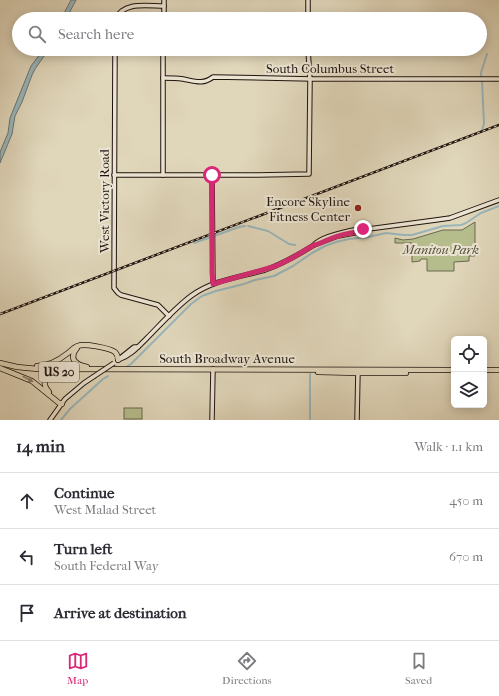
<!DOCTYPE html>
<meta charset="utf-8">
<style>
body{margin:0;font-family:"IM FELL French Canon",serif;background:#f2f2f3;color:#2b2b33}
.controls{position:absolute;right:12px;bottom:12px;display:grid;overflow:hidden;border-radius:6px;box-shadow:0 2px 10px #0003}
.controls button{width:36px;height:36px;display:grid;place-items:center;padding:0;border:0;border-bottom:1px solid #e1e1e2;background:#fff;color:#2b2b33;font:20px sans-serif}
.stop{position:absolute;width:12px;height:12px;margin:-9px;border:3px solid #db2777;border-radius:50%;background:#fff}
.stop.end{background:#db2777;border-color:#fff;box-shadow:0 1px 4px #0008}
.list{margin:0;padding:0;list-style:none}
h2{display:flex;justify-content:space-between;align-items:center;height:52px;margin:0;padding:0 16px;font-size:17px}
h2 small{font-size:13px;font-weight:400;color:#7c7c81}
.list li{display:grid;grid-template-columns:26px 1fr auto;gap:12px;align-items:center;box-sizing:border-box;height:56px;padding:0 16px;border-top:1px solid #e1e1e2}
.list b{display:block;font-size:15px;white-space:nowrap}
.list p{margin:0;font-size:13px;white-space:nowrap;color:#7c7c81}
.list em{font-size:13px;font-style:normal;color:#7c7c81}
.icon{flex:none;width:22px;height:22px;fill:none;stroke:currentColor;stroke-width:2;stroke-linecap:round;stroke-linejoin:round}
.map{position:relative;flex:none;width:499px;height:420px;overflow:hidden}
.search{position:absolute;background:#fff;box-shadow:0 2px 10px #0003;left:12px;right:12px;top:12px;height:44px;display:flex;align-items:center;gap:10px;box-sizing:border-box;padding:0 14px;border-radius:22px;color:#7c7c81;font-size:15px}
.sheet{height:220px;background:#fff}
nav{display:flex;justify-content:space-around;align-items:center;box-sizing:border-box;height:56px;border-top:1px solid #e1e1e2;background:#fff;font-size:11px;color:#7c7c81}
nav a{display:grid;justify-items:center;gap:2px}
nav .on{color:#db2777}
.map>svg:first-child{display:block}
.green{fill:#b6bd8d;stroke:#6a684e}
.water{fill:#99b6bb;stroke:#687576}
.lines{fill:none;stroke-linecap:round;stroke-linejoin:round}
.canal{stroke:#99b6bb;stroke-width:2}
.secondary-casing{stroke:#1f130e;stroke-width:5.5}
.primary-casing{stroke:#1f130e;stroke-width:6}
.secondary{stroke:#ebe4d2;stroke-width:3.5}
.primary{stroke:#e0d6ba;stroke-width:4.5}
.rail-casing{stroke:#1f130e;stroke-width:2.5}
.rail{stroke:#ebe4d2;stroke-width:1;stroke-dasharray:3;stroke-linecap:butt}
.secondary-bridge-casing{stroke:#1f130e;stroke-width:5.5;stroke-linecap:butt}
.secondary-bridge{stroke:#ebe4d2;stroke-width:3.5}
.oneway{fill:#897e6d}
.route{stroke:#db2777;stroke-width:5}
.poi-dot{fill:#8f2418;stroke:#ebe4d2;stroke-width:1.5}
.labels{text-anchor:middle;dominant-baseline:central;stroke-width:4;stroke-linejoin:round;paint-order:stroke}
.shield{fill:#ebe4d2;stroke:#5c5249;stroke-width:1}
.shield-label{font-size:12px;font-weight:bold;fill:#1f130e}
.street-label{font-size:13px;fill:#1f130e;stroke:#ebe4d2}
.poi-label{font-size:13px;fill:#1f130e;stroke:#ebe4d2;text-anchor:end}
.park-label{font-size:13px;font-style:italic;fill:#544e3a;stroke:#ebe4d2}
</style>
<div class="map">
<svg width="499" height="420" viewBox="0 0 499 420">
<rect width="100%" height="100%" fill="#e0d6ba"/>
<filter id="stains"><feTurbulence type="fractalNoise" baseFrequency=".005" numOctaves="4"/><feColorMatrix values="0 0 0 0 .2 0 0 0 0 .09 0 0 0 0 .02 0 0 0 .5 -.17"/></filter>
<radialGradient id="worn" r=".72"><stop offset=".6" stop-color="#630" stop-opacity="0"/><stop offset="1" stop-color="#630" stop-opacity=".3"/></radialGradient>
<g class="green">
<polygon points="475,222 475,256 469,256 469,261 454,262 454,271 427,271 427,259 421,259 420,261 412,262 412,243 395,243 395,238 403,240 413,239 443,230 462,230"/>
<rect x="124" y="408" width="18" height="11"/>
</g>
<g class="water">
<polygon points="71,0 76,0 66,19 61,19"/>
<polygon points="44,49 49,49 35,69 32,75 22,102 15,116 12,134 0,163 0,152 8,133 10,118 31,66"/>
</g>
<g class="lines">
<g class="canal">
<polyline points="481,76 481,73 487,54"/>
<polyline points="482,80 484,124 482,130"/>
<polyline points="248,226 268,231 289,244 295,245"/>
<polyline points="214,236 239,227 245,226"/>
<polyline points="194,243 211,237"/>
<polyline points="126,367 131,364 191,304 202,296 216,291 244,284 255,280 274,276 293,266 312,253 325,246 336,242 349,239 368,237 386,233 404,235 412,235 443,226 461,225 466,223 481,213 499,206"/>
<polyline points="310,419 310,374"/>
<polyline points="61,420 70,409 103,379 108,376"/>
</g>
<defs>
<g id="secondary">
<polyline points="308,0 308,19"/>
<path d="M116,19C123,1 148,6 164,6"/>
<polyline points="164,19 164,0"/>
<polyline points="115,49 114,288 118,293 121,295 158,305 169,316"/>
<path d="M163,78C170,78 176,78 183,79C194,81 203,85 213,77L312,79H499"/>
<polyline points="114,175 258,175 309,174 310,81 308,49"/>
<polyline points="163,175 163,49"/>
<polyline points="212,175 213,284"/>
<polyline points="314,245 338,236 359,232 361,230"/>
<polyline points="119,359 134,347 138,347"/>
<path d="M118,360C130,356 138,347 147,338C161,324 175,308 191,296C213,280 240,277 265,270C283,264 298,255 314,245C321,236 348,231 359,229L361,230L436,220L450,218L499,200"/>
<polyline points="50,420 65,399 84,383 93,377"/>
<polyline points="212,420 213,369"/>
<polyline points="357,420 358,371"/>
</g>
<g id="primary">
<path d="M77,348C68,359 76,365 87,367"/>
<polyline points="0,363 17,367 38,369 454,370"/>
<path d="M37,366C49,366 58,361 68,353C71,351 74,347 78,346C83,343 110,348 115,352C117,354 118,357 118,360"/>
<polyline points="0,368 32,381 59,403 62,404"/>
<polyline points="484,370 499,370"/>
<polyline points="318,372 358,373 406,373"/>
<path d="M49,392C34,374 62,374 72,372"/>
</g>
</defs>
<use href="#secondary" class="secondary-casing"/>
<use href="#primary" class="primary-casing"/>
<use href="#secondary" class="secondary"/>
<use href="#primary" class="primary"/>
<defs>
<polyline id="rail" points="0,314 499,125"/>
</defs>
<use href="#rail" class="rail-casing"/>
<use href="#rail" class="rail"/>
<defs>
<polyline id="secondary-bridge" points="93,377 114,363"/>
</defs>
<use href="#secondary-bridge" class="secondary-bridge-casing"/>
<use href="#secondary-bridge" class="secondary-bridge"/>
</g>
<defs><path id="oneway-solid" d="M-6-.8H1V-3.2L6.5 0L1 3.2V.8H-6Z"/></defs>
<use class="oneway" href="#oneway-solid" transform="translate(28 379) rotate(27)"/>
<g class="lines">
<path class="route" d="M212,175V272L213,284L276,266L292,258L314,245C320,244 324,241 330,239C339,235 349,233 359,232L361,230L363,229"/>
</g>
<circle class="poi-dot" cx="358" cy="208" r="4"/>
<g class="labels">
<rect class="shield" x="39" y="362" width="40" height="20" rx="3"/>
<g class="shield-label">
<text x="59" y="372">US 20</text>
</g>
<g class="street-label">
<text x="330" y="68">South Columbus Street</text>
<text transform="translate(104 201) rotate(-90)">West Victory Road</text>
<text x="227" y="358">South Broadway Avenue</text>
</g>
<g class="poi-label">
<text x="350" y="201">Encore Skyline<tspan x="350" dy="15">Fitness Center</tspan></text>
</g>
<g class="park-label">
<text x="441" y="249">Manitou Park</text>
</g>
</g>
<rect width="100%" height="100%" filter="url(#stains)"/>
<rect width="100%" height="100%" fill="url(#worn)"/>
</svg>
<div class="controls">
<button><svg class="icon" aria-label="locate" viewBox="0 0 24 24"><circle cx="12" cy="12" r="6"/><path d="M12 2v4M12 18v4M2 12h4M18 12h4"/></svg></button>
<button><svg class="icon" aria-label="layers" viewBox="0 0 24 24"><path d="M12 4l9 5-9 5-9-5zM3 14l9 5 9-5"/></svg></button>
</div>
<div class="stop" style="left:212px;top:175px"></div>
<div class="stop end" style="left:363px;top:229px"></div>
<div class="search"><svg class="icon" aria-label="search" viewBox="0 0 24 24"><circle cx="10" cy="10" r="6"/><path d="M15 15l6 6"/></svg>Search here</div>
</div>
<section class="sheet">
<h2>14 min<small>Walk · 1.1 km</small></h2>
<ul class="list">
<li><svg class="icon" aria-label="ahead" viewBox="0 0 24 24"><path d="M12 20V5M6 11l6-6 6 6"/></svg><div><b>Continue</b><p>West Malad Street</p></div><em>450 m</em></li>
<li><svg class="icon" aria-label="left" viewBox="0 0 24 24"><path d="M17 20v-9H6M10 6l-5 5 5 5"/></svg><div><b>Turn left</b><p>South Federal Way</p></div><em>670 m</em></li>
<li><svg class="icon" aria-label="arrive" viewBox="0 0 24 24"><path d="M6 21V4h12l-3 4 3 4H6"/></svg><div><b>Arrive at destination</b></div></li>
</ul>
</section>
<nav>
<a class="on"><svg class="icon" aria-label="map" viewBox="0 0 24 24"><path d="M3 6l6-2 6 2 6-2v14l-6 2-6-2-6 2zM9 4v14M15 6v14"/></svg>Map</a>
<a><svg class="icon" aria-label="directions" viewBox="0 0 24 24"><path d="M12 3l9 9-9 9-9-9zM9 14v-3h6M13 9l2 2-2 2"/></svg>Directions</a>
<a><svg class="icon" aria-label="saved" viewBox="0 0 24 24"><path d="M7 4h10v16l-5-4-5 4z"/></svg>Saved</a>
</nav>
